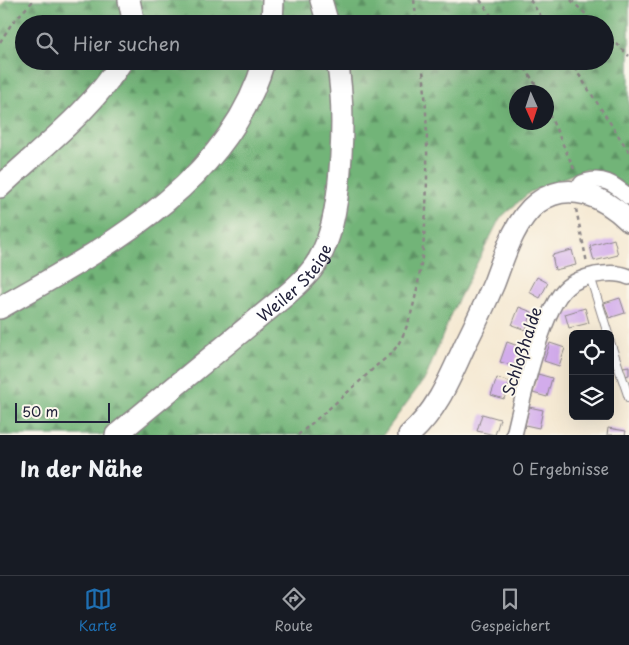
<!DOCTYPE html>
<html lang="de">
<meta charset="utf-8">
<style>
body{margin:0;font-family:"Playpen Sans",sans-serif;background:#20242c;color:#f1f3f6}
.controls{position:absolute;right:15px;bottom:15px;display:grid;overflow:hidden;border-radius:8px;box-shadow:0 5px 20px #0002}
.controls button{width:45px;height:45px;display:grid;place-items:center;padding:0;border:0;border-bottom:1px solid #363941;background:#171b24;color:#f1f3f6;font:25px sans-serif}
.compass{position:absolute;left:509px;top:85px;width:45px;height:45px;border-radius:50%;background:#171b24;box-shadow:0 5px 20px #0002;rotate:177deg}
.scale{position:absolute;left:15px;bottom:12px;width:95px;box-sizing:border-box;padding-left:5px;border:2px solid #22223b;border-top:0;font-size:14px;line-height:18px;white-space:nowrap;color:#22223b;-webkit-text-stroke:4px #fbf7ec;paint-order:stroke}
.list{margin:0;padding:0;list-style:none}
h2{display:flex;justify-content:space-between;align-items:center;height:65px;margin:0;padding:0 20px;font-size:21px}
h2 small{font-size:16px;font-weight:400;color:#9ea1a6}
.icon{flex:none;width:28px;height:28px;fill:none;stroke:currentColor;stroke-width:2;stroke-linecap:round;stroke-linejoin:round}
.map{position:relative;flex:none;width:629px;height:435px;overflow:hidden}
.search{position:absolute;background:#171b24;box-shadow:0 5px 20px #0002;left:15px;right:15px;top:15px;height:55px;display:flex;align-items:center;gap:12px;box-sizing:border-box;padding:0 18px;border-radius:28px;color:#9ea1a6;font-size:19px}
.sheet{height:140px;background:#171b24}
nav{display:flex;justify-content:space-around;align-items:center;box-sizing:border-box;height:70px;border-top:1px solid #363941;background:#171b24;font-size:14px;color:#9ea1a6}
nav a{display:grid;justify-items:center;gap:2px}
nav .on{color:#1f6fb2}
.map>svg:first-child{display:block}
.forest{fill:url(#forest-firs);stroke:#4a6b5a;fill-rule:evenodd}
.building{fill:#d2aceb}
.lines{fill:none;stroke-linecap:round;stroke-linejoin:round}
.lane-casing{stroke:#8c8687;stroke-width:10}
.street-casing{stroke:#8c8687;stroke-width:18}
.secondary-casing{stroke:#8c8687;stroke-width:24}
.path{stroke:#8c8687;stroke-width:2.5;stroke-dasharray:4 4;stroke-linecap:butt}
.lane{stroke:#fff;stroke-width:8}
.street{stroke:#fff;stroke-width:15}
.secondary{stroke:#fff;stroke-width:21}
.labels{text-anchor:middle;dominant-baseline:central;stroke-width:4;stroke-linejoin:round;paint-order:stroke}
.street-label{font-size:16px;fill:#22223b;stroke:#fbf7ec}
</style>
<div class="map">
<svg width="629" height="435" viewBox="0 0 629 435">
<defs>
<pattern id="forest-firs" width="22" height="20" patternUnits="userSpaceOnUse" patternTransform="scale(1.25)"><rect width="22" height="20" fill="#72b478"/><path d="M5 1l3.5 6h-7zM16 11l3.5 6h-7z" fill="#5d9264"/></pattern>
</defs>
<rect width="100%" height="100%" fill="#fbf7ec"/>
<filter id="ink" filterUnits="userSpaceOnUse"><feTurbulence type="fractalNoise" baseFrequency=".02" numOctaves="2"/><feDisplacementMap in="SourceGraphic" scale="10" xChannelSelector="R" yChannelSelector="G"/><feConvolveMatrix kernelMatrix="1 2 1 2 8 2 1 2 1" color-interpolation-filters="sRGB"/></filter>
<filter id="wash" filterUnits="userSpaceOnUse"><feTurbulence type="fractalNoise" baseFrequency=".0096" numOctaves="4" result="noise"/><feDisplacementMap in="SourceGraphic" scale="20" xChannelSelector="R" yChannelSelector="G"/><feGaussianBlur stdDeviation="1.12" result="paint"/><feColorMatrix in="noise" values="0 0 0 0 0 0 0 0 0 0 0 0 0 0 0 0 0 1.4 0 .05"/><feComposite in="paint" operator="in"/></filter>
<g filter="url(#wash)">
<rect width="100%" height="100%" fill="#f5e9d3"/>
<path class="forest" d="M6,0H629V190L606,173L585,169L530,192L500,218L452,312L426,377L383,435H0V6ZM24,24H605V61H24ZM516,92H546V122H516Z"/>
<g id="blocks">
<g class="building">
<polygon points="614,239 618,255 594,261 590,246"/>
<polygon points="572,250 576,265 555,270 552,255"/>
<polygon points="537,277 548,283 540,298 529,292"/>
<polygon points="620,298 625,313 609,318 604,303"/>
<polygon points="519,307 532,312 526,330 512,325"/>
<polygon points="585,308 589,323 569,328 565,314"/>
<polygon points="507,342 521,347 514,366 500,362"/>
<polygon points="550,343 565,348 559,366 544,361"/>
<polygon points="629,366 629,375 625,376 623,367"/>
<polygon points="538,374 552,378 547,397 533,393"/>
<polygon points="497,378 510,382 504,399 491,395"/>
<polygon points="529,407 543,410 539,428 525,425"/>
<polygon points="482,414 500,419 495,435 477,431"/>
<polygon points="608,428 626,431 625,435 607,435"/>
</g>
</g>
</g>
<g filter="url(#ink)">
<use href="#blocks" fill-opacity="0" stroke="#8c8687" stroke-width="1"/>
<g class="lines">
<defs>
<g id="lane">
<polyline points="590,276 608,334"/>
<polyline points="610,342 629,398"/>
</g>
<g id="street">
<path d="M576,192L582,183C602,175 614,184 629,197"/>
<path d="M514,435C522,402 542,308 567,287C574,281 586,277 595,275C606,273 619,272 629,277"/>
</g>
<g id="secondary">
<polyline points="129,0 134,24"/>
<polyline points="321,0 328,24"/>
<polyline points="272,24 273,0"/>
<path d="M0,187C41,148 92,110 122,61"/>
<path d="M0,308C103,249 229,184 264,61"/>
<path id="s1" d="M116,435L284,297C299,284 315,270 323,251C343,208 346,108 337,61"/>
<path d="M409,435C437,411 450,378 465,345C475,325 485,304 494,283C504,257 514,221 537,203C569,179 604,197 629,221"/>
</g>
</defs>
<use href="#lane" class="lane-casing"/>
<use href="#street" class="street-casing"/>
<use href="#secondary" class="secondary-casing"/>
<g class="path">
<polyline points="414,0 417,24"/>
<polyline points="480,0 497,24"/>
<polyline points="530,0 546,24"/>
<polyline points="571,0 596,24"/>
<polyline points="605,32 629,56"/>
<polyline points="0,42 12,23 34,0"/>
<polyline points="521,61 540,92"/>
<polyline points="570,61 629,152"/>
<polyline points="546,107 575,171"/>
<polyline points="576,209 587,263"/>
<path d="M298,435C324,413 350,391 375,367C382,361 392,354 397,346C433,291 430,127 422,61"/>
</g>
<use href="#lane" class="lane"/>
<use href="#street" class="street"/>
<use href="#secondary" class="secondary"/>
</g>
</g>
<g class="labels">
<g class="street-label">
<text stroke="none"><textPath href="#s1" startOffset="235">Weiler Steige</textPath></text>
<text transform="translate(521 351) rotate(-72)">Schloßhalde</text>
</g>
</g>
</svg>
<div class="controls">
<button><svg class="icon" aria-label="locate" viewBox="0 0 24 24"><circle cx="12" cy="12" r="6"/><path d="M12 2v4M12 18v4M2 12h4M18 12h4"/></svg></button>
<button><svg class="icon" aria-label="layers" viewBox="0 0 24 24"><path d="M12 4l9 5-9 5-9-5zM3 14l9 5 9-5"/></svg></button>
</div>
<svg class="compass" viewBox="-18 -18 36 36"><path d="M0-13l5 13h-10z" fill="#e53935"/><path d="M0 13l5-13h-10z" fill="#9ea1a6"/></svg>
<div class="scale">50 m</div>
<div class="search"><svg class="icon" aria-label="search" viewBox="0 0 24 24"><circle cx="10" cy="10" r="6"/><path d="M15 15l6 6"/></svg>Hier suchen</div>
</div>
<section class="sheet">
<h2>In der Nähe<small>0 Ergebnisse</small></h2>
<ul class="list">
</ul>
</section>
<nav>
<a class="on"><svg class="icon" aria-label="map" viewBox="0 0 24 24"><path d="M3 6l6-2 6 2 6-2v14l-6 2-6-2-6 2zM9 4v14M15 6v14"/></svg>Karte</a>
<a><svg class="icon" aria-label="directions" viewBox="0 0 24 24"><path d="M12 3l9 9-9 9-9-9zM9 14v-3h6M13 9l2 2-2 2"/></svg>Route</a>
<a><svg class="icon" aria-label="saved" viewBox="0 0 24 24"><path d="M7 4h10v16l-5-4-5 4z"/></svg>Gespeichert</a>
</nav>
